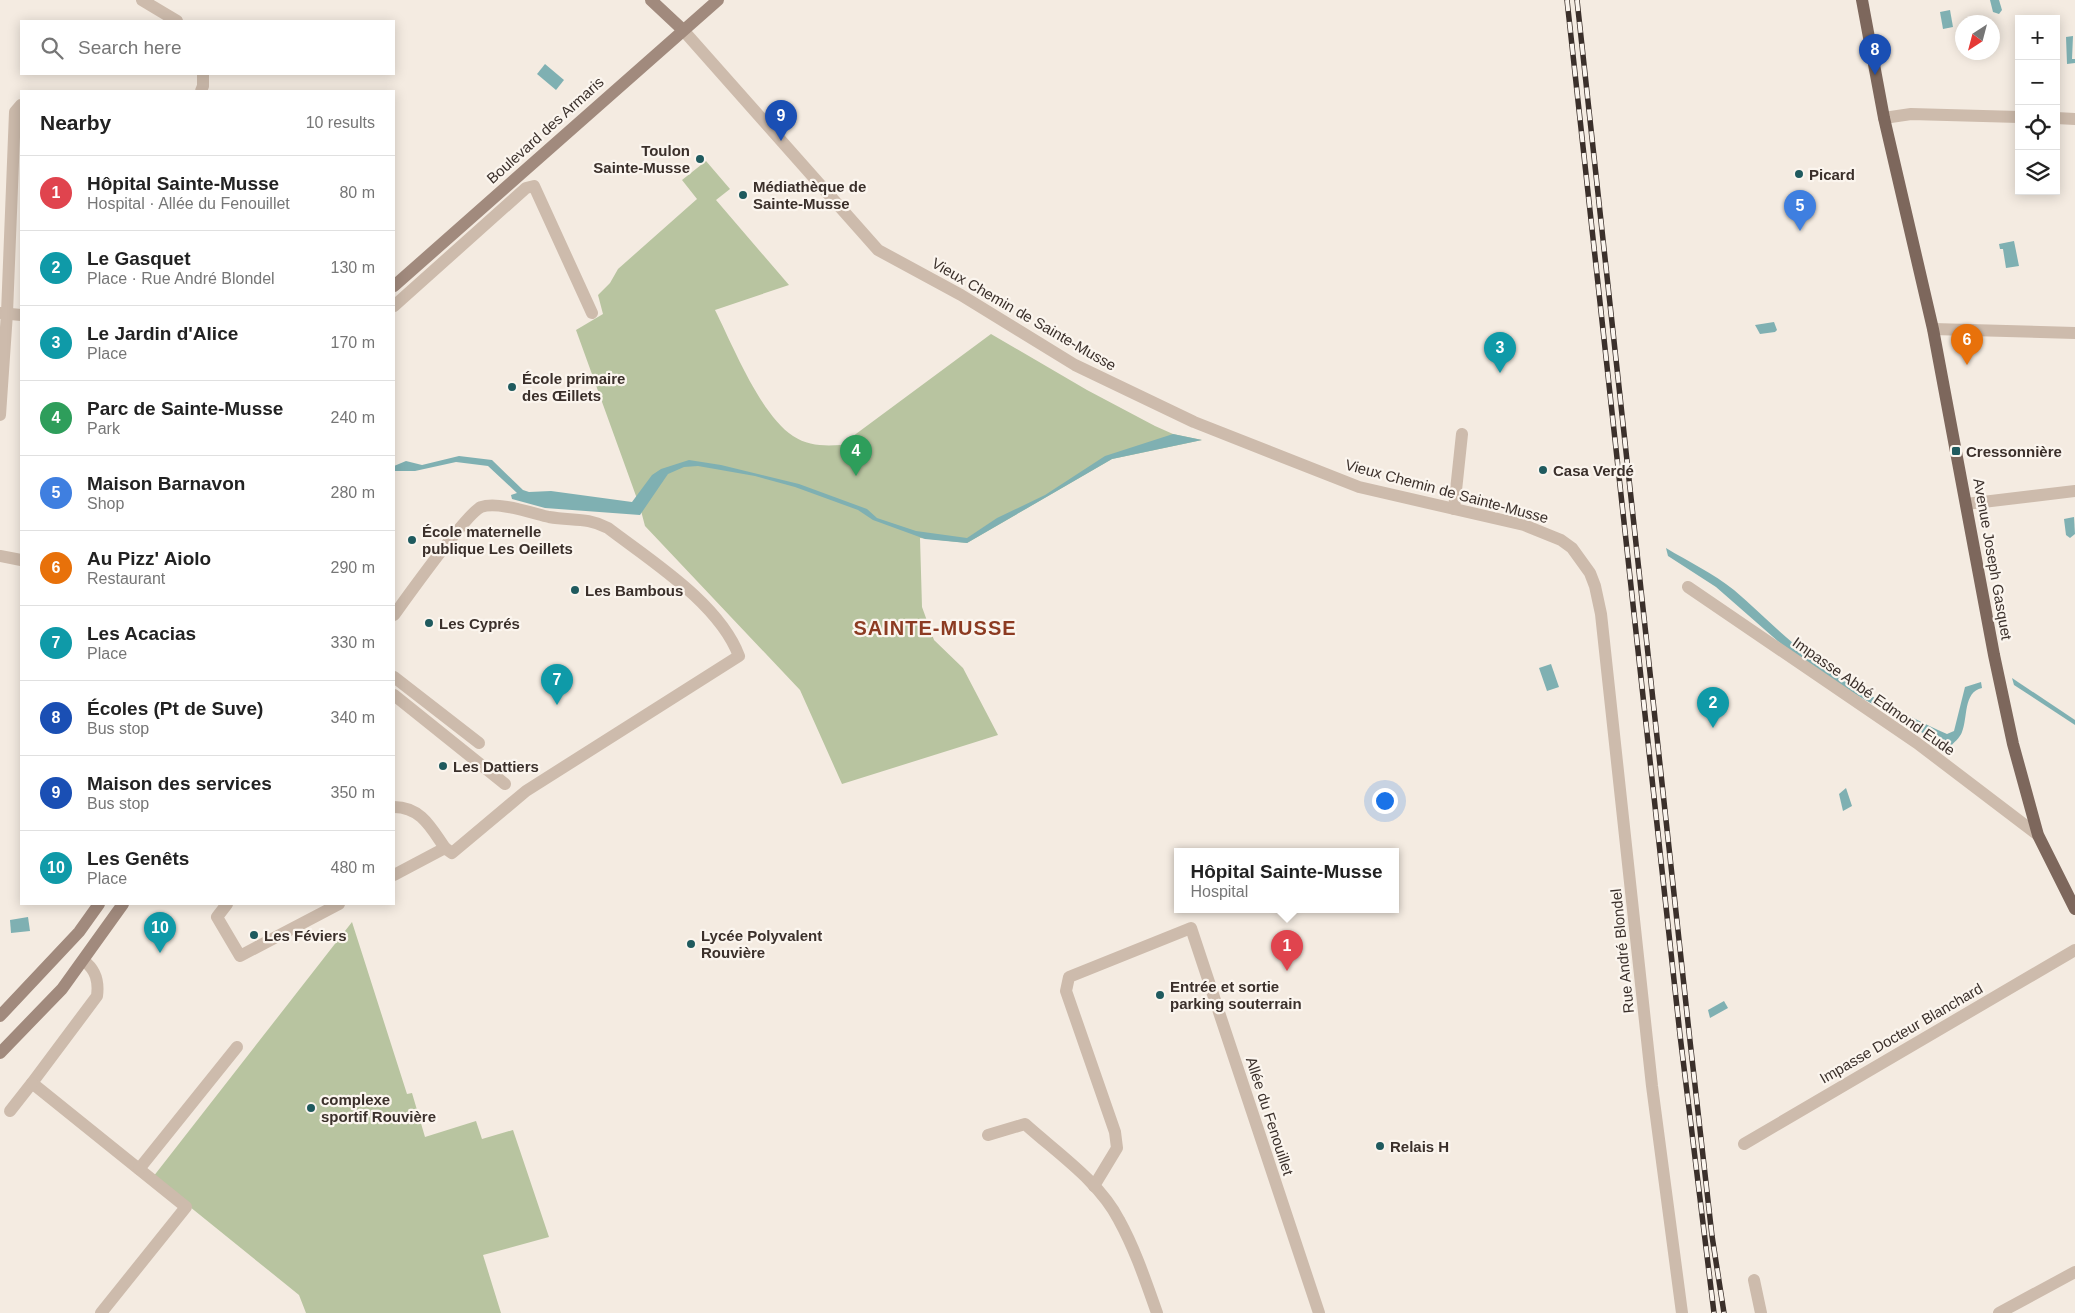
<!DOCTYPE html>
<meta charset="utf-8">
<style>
body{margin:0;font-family:Arial,sans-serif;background:#f2f2f2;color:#222}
.controls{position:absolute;right:15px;top:15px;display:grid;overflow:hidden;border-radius:0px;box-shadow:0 2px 12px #0003}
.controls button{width:45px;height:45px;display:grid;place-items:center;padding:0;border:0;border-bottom:1px solid #e0e0e0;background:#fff;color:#222;font:25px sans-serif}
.compass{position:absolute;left:1955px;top:15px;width:45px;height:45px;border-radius:50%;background:#fff;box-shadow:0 2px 12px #0003;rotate:216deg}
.you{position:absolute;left:1384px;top:800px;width:18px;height:18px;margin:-12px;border:4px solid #fff;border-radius:50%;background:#1a73e8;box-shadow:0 0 0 8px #1a73e833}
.badge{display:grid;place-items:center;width:32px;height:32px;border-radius:50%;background:#2563eb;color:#fff;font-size:16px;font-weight:700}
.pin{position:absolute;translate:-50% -41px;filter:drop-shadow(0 1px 2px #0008)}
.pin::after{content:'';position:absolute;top:26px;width:18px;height:15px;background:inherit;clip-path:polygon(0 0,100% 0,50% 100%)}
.popup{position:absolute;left:1174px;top:848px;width:225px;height:65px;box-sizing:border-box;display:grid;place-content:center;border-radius:0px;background:#fff;filter:drop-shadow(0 1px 4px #0005);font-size:16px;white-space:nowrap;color:#767676}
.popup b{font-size:19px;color:#222}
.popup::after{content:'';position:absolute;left:50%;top:100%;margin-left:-10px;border:10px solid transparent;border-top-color:#fff}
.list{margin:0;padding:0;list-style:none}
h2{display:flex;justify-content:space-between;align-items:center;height:65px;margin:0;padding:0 20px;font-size:21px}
h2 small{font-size:16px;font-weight:400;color:#767676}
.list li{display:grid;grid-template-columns:32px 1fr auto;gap:15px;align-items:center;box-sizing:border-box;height:75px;padding:0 20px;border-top:1px solid #e0e0e0}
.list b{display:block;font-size:19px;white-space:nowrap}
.list p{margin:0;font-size:16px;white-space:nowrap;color:#767676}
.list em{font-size:16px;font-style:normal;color:#767676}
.icon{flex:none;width:28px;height:28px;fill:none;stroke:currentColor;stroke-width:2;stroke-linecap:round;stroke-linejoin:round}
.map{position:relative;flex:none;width:2075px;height:1313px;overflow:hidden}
.search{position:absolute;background:#fff;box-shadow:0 2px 12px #0003;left:20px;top:20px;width:375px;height:55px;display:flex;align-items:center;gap:12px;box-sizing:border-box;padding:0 18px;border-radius:0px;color:#767676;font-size:19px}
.panel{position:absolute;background:#fff;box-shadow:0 2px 12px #0003;left:20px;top:90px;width:375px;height:815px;border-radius:0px}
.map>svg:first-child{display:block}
.green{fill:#b8c4a0}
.water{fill:#7fb0b2}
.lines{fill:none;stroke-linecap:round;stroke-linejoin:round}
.street{stroke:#cdbbac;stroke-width:12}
.secondary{stroke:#a18a7d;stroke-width:12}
.primary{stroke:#7d675c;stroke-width:12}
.rail-casing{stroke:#3b302b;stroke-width:5.5}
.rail{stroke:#fbf5ee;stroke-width:4;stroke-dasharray:11;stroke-linecap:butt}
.poi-dot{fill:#1f5a5e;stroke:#fbf5ee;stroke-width:2}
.labels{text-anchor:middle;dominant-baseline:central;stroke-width:4.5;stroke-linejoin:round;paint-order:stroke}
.street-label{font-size:15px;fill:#3b302b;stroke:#fbf5ee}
.poi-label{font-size:15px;font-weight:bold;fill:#3b302b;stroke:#fbf5ee;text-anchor:start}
.district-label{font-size:20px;font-weight:bold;letter-spacing:1px;fill:#8c3b22;stroke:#fbf5ee}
</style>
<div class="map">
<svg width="2075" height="1313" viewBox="0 0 2075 1313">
<rect width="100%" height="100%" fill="#f4ebe1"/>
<g class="green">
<path d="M706,161L730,189L716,200L789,285L715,310C733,346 760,414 793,436C808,446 824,446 841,445L991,334L1087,390L1155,426L1173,434L1202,440L1112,459L967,543L920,538L922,607L934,640L963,668L998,735L842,784L800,690L645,526L640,507L576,330L603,314L598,295L610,283L618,269L697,199L682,180Z"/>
<polygon points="352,922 407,1094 412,1093 425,1137 476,1121 482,1139 513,1130 549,1237 483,1255 501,1313 306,1313 299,1295 153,1177"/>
</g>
<g class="water">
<polygon points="1990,0 1999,0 2002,10 1999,14 1993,12"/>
<polygon points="1950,10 1953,27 1943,29 1940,12"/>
<polygon points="2073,36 2072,59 2075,59 2075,63 2067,64 2066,37"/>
<polygon points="545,64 564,80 556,90 537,74"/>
<polygon points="2014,241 2019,266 2006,268 2003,249 2000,249 1999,244"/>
<polygon points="1774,322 1777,330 1775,332 1760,334 1755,325"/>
<polygon points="1173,434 1202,440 1112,459 967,543 925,539 873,520 858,510 795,487 755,476 698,466 684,467 668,474 640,515 545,508 512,499 511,495 517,493 488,466 456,462 415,471 394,471 394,466 406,461 422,465 459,456 492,460 523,490 529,492 551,491 632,502 652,475 661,469 689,460 721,465 799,484 867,509 877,518 916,531 967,538 997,518 1045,495 1105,456"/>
<polygon points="2074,517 2075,534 2070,538 2066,535 2064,519"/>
<path d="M1666,548C1689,562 1713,573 1734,590C1760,612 1783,637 1811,657C1849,686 1903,714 1947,734L1954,731L1965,687L1981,682L1982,688C1963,692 1968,718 1962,732C1960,738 1953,743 1949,748L1827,678L1788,650L1716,587L1668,556Z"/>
<polygon points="1551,664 1559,687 1547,691 1539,668"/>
<polygon points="2012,678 2075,720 2075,725 2014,685"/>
<polygon points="1846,788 1852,806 1843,811 1839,794"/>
<polygon points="28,917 30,931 11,933 10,920"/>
<polygon points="1724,1001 1728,1008 1710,1018 1708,1010"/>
</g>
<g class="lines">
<g class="street">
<polyline points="142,0 177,21"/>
<polyline points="683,30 878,250 961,295 1075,365 1194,422 1359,487 1524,525 1561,540 1572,548 1590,573 1595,586 1601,614 1652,1086 1682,1313"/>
<polyline points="201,91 203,86 203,74"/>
<polyline points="1884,118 1911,114 2019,117"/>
<polyline points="2056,118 2075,119"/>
<polyline points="394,306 526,188 534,186 592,313"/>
<polyline points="0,313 21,315"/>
<polyline points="1933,329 2075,333"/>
<polyline points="0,415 7,313 15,112 21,105"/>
<polyline points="1966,504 2075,491"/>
<polyline points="1454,509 1462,434"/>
<polyline points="0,556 21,560"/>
<polyline points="1688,587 1917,743 2038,835"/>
<path d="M394,615C407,597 467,513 481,507C497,501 532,513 549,517C572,521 587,517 608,528C651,561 719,603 739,656L526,791L452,853L445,848L394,875"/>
<polyline points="394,677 479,743"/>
<polyline points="394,695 505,784"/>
<path d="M394,807C421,807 431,828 445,848"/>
<polyline points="227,904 217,917 240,956 339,904"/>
<path d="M84,961C96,970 99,981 97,996L32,1083L186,1207L101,1313"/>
<polyline points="10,1111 32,1083"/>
<path d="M988,1135L1025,1124C1057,1153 1099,1181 1119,1220C1135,1249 1146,1282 1157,1313"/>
<polyline points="1744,1144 2075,950"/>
<polyline points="139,1169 237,1047"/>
<polyline points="1094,1186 1117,1148 1115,1132 1066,991 1069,977 1191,928 1319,1313"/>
<polyline points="1754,1280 1761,1313"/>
<polyline points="1999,1313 2075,1272"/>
</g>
<g class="secondary">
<polyline points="651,0 683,30"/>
<polyline points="394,286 718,0"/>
<polyline points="0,1016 79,932 99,904"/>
<polyline points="0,1053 62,989 123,904"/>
</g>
<polyline class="primary" points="1862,0 1884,118 1933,329 1994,655 2013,744 2038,835 2075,909"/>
<defs>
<g id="rail">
<polyline points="1567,0 1680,1035 1714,1313"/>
<polyline points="1577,0 1689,1032 1712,1236 1724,1313"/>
</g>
</defs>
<use href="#rail" class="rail-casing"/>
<use href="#rail" class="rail"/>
</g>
<g class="poi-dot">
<circle cx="700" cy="159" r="5"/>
<circle cx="1799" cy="174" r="5"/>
<circle cx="743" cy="195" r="5"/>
<circle cx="512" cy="387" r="5"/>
<rect x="1951" y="446" width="10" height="10" rx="2.5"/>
<circle cx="1543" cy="470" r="5"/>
<circle cx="412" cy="540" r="5"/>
<circle cx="575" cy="590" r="5"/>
<circle cx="429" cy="623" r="5"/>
<circle cx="443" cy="766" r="5"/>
<circle cx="254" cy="935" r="5"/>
<circle cx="691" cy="944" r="5"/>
<circle cx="1160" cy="995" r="5"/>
<circle cx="311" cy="1108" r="5"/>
<circle cx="1380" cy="1146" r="5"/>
</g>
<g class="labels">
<g class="street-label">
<text transform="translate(545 130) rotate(-42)">Boulevard des Armaris</text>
<text transform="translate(1024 314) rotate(30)">Vieux Chemin de Sainte-Musse</text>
<text transform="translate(1447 491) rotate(15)">Vieux Chemin de Sainte-Musse</text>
<text transform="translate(1993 559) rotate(80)">Avenue Joseph Gasquet</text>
<text transform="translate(1874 696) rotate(35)">Impasse Abbé Edmond Eude</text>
<text transform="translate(1622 951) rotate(-96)">Rue André Blondel</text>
<text transform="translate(1901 1033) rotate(-30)">Impasse Docteur Blanchard</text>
<text transform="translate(1270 1116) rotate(72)">Allée du Fenouillet</text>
</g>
<g class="poi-label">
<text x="690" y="150" text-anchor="end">Toulon<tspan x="690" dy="17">Sainte-Musse</tspan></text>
<text x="1809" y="174">Picard</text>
<text x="753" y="186">Médiathèque de<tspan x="753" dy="17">Sainte-Musse</tspan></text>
<text x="522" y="378">École primaire<tspan x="522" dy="17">des Œillets</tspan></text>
<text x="1966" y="451">Cressonnière</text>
<text x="1553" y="470">Casa Verdé</text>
<text x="422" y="531">École maternelle<tspan x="422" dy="17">publique Les Oeillets</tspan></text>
<text x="585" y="590">Les Bambous</text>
<text x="439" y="623">Les Cyprés</text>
<text x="453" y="766">Les Dattiers</text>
<text x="264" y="935">Les Féviers</text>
<text x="701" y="935">Lycée Polyvalent<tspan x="701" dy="17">Rouvière</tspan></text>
<text x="1170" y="986">Entrée et sortie<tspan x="1170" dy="17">parking souterrain</tspan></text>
<text x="321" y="1099">complexe<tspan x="321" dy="17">sportif Rouvière</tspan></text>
<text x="1390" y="1146">Relais H</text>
</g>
<g class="district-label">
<text x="935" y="628">SAINTE-MUSSE</text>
</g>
</g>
</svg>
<div class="controls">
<button>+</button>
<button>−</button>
<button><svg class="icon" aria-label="locate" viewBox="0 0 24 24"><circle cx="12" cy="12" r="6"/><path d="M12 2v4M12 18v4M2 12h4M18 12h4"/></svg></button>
<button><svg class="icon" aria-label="layers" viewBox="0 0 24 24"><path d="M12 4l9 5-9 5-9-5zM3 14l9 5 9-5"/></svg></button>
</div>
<svg class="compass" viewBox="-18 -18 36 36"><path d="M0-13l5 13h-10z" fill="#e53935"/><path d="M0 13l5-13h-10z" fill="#767676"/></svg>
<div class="you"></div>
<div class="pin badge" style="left:1287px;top:971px;background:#e0444e">1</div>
<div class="popup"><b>Hôpital Sainte-Musse</b>Hospital</div>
<div class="pin badge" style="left:1713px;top:728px;background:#0f9aa8">2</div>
<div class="pin badge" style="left:1500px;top:373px;background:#0f9aa8">3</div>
<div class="pin badge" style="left:856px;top:476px;background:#2e9e5b">4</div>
<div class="pin badge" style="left:1800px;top:231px;background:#3f7fe0">5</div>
<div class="pin badge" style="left:1967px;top:365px;background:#e8710a">6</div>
<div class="pin badge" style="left:557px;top:705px;background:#0f9aa8">7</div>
<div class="pin badge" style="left:1875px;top:75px;background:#1a4fb4">8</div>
<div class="pin badge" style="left:781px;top:141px;background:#1a4fb4">9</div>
<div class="pin badge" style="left:160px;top:953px;background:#0f9aa8">10</div>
<div class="search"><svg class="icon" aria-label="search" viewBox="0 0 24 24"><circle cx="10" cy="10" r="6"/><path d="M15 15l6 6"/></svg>Search here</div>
<section class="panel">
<h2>Nearby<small>10 results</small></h2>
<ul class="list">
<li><span class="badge" style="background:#e0444e">1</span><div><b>Hôpital Sainte-Musse</b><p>Hospital · Allée du Fenouillet</p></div><em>80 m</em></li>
<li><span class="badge" style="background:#0f9aa8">2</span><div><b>Le Gasquet</b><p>Place · Rue André Blondel</p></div><em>130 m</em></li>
<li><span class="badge" style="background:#0f9aa8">3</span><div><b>Le Jardin d'Alice</b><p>Place</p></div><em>170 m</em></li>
<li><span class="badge" style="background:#2e9e5b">4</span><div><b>Parc de Sainte-Musse</b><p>Park</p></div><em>240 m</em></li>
<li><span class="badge" style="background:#3f7fe0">5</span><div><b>Maison Barnavon</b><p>Shop</p></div><em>280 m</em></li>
<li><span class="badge" style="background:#e8710a">6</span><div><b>Au Pizz' Aiolo</b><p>Restaurant</p></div><em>290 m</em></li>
<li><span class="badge" style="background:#0f9aa8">7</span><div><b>Les Acacias</b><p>Place</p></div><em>330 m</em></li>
<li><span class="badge" style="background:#1a4fb4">8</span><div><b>Écoles (Pt de Suve)</b><p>Bus stop</p></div><em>340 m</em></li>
<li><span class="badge" style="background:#1a4fb4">9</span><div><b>Maison des services</b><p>Bus stop</p></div><em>350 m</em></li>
<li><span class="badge" style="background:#0f9aa8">10</span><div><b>Les Genêts</b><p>Place</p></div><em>480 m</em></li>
</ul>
</section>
</div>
